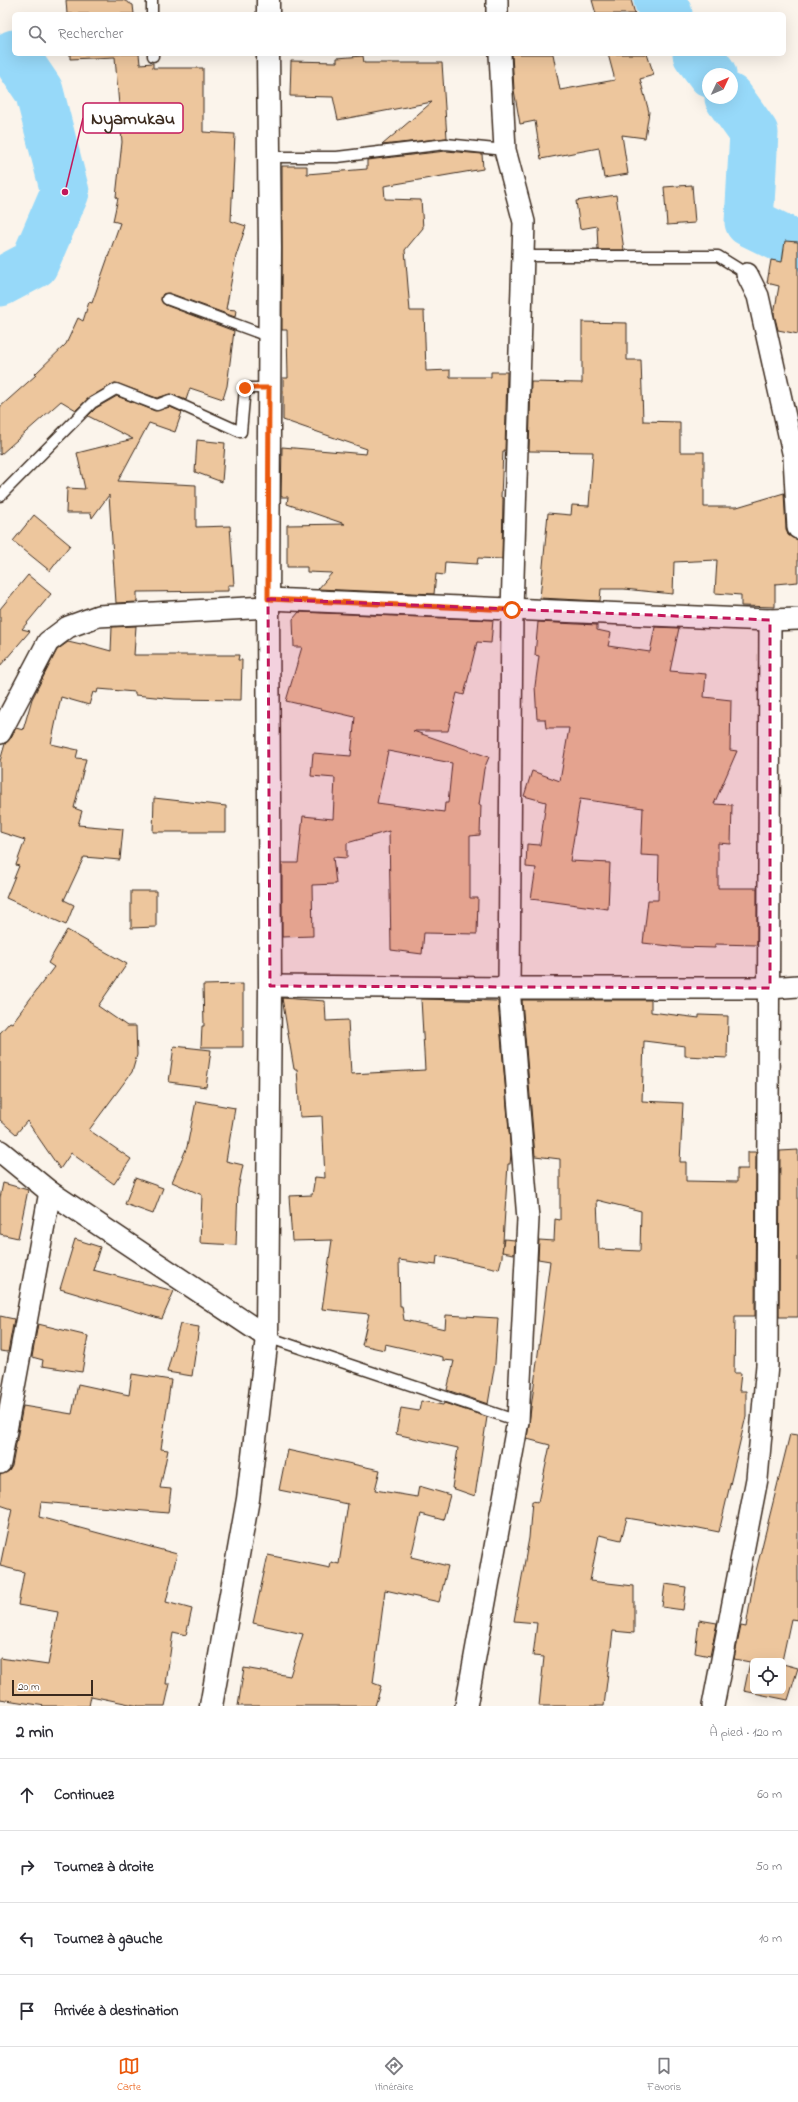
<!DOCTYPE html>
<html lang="fr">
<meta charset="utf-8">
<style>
body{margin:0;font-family:"Indie Flower",sans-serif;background:#f7f7f7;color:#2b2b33}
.controls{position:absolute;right:12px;bottom:12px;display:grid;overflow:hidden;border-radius:6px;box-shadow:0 4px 16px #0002}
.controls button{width:36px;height:36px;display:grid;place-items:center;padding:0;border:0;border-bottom:1px solid #e1e1e2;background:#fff;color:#2b2b33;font:20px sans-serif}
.compass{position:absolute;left:702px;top:68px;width:36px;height:36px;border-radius:50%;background:#fff;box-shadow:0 4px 16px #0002;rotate:46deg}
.scale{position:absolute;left:12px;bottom:10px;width:81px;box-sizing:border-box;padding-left:4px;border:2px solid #3b2a1e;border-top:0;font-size:11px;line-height:14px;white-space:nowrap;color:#3b2a1e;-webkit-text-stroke:3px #fff;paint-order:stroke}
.stop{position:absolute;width:12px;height:12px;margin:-9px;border:3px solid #ea580c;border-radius:50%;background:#fff}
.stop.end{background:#ea580c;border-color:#fff;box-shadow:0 1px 4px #0008}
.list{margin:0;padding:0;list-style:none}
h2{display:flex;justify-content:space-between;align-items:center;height:52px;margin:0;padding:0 16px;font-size:17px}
h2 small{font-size:13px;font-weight:400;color:#7c7c81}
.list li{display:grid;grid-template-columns:26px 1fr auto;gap:12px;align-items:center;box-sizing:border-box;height:72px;padding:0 16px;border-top:1px solid #e1e1e2}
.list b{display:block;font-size:15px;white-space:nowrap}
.list em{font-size:13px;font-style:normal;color:#7c7c81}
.icon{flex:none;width:22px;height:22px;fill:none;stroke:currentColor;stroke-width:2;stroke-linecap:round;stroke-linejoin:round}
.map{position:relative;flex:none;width:798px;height:1706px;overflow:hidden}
.search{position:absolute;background:#fff;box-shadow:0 4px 16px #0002;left:12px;right:12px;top:12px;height:44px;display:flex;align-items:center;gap:10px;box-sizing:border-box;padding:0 14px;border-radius:6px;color:#7c7c81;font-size:15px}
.sheet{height:340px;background:#fff}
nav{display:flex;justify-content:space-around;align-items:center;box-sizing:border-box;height:56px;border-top:1px solid #e1e1e2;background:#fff;font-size:11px;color:#7c7c81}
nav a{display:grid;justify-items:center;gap:2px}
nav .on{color:#ea580c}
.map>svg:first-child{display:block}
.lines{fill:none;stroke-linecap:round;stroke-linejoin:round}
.river{stroke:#97d9f9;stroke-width:49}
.building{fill:#edc69d;stroke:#3b2a1e;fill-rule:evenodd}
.lane-casing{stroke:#3b2a1e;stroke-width:13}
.street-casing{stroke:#3b2a1e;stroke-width:24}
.secondary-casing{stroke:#3b2a1e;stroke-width:25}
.lane{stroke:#fff;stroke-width:10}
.street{stroke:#fff;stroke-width:21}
.secondary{stroke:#fff;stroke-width:22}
.route{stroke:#ea580c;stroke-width:5}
.marked{fill:#c2185b;fill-opacity:0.2;stroke:#c2185b;stroke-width:3;stroke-dasharray:8 5;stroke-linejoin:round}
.leader{fill:none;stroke:#c2185b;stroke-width:1.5}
.callout-dot{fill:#c2185b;stroke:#fff;stroke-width:1.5}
.callout{fill:#fff;stroke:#c2185b;stroke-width:1.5}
.callout-label{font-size:18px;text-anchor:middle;font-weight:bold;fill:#3b2a1e}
</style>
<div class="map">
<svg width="798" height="1706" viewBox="0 0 798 1706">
<rect width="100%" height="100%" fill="#fbf4eb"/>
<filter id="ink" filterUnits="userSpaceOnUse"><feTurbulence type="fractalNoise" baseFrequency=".025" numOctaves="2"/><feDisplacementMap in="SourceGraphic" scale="8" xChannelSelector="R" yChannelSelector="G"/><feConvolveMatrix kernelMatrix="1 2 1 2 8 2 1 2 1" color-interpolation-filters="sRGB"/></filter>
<g filter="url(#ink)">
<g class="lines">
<g class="river">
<polyline points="658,0 668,14"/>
<polyline points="697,54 712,74"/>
<polyline points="729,98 754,133 749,222 798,246"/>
<polyline points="0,282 34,264 65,192 39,91 14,54"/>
</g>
</g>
<g class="building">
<polygon points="66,0 123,0 133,5 134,14 67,14"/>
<polygon points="592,0 631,0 635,14 596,14"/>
<polygon points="70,54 139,54 140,64 153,63 153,68 203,68 203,132 235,134 231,221 246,226 236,256 226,309 236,310 235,317 169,293 163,294 161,300 165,305 234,331 227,386 223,399 190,388 186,400 170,394 157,398 115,383 89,398 76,410 61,401 0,455 0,407 36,375 35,374 66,344 78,318 83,321 89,302 92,303 120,223 113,221 118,198 116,197 122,142 115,57 70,59"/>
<polygon points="512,54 553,54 560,90 615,80 608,54 647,54 654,75 640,79 649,112 645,138 622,135 628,174 604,178 599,148 541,159 535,121 520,124 514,90"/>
<polygon points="363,56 364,63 442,63 447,138 382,145 432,102 338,120 333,97 290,96 291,61 337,62 337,58"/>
<polygon points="446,151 482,154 483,169 384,186 385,199 421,200 423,228 405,250 410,311 424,311 426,371 450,370 450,377 491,377 491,372 507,372 505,451 503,451 501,497 503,498 502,559 478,558 477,564 445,562 444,575 436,574 434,594 318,589 332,573 307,572 307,567 287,567 287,525 345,524 287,504 288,497 281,497 282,447 366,454 367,449 283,420 283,378 288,378 287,330 282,330 282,166 307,166 307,174 367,169 367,160"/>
<polygon points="692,185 695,223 667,225 664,187"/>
<polygon points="616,195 624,250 598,250 597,226 580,229 576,201"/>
<polygon points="785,241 798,242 798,334 778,330 774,314 779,286 767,283 771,260 782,262"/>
<polygon points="582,322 627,323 627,360 641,360 643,421 680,422 680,452 704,452 704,507 737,507 784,493 786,529 788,535 798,540 798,582 775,584 775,607 741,606 741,595 715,593 717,560 674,562 673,594 624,589 601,589 600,601 540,598 548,513 571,515 572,505 589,506 593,452 529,451 531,382 582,383"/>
<polygon points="117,396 155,411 170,407 182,412 175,432 149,423 118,481 196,485 196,527 230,526 234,585 228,585 228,591 137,592 137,602 116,603 109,495 92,518 91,513 66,513 67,488 85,489 77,453 133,439 88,416 96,408"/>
<polygon points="197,440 225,443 222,482 195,472"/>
<polygon points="34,515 70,545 50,571 13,541"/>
<polygon points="28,575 51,594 22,629 30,631 0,666 0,609"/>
<path d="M299,612L493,620L491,643L477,642L464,695L457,693L448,731H413L489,757L484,769L479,805H481L480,835L470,836V898H478L477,934L424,933L422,954L391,950L389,831L347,843V858L333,857L336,884L312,885L313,936L282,937V863H298L303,816L333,819L335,778L311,776L313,753L351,756L355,717L286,701L302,647H294L293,619ZM388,751L452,763L448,803H445L444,812L377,803Z"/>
<polygon points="538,622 597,625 597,630 611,633 608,646 650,652 655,627 679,628 670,671 706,674 704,697 731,700 730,750 737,751 714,804 732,805 731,844 718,843 718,888 757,888 757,945 715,944 715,948 679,947 643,943 648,900 658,900 659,856 641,855 643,808 580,799 570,861 610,863 608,909 531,899 536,868 526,867 527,844 540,845 546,802 524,796 532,771 560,781 569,728 546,728 545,719 537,719 535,686 539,656 535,655"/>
<polygon points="136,626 134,655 239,655 238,660 242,660 241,700 175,699 135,695 135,692 98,689 97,693 93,692 89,705 61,697 51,744 78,750 76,758 86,759 74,808 82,811 78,825 123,829 120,860 84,857 64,900 74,905 66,925 6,898 19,866 16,865 25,840 0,832 0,761 5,744 10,739 16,728 23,730 32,699 57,650 68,642 81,645 82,643 111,651 112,627"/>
<polygon points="154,798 226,806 226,832 153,832"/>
<polygon points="131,891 156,891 156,927 131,928"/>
<polygon points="67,930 127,964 98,1006 127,1026 136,1026 137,1055 132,1072 89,1130 131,1159 114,1184 71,1153 60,1169 27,1121 16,1134 0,1120 0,1033 10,1022 12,1023 54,967 48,963"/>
<polygon points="243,984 243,1047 201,1047 202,1026 204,1026 203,985"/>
<polygon points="282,998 325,1001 326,1021 348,1020 351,1074 425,1070 421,999 498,1001 511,1154 510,1164 508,1164 502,1257 499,1269 437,1256 436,1265 399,1260 400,1306 402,1306 404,1320 445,1329 446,1315 498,1318 495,1363 488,1404 447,1390 454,1361 443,1360 443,1357 385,1344 384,1350 362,1345 369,1314 322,1309 332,1240 292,1241 289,1196 312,1195 315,1177 325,1178 322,1116 300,1117 297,1069 294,1069"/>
<path d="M522,1000H651V1012L699,1018V1015L728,1016L727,1058L685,1056V1046L644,1041L642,1101L683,1103L680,1162H686V1181L737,1182V1169H748V1152H756L755,1316H735L734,1373H741L739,1391H746V1416L719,1532L694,1527V1529L627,1518L621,1540L599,1535L590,1581L634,1586V1633L613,1631L604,1706H539L544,1657L533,1656L537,1623L514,1621L529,1538L532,1501L538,1502L550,1445L527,1439L550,1261L538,1259L539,1240L554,1241L555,1219L560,1220V1159L535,1156ZM597,1200L641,1211L640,1251L599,1249Z"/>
<polygon points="174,1046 211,1050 206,1087 169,1082"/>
<polygon points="196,1101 235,1108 226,1161 243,1165 238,1189 236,1245 200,1243 202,1195 172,1182 187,1147"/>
<polygon points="798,1150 798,1317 779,1317 780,1151"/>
<polygon points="135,1178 163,1188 153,1214 125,1204"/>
<polygon points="3,1183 28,1190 18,1238 0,1234 0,1198"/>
<polygon points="75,1239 100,1247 93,1270 174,1291 162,1319 60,1289"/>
<polygon points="504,1239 515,1240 514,1254 502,1252"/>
<polygon points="0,1316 14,1319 8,1352 0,1351"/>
<polygon points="38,1324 88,1336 82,1372 42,1366 43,1360 32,1357"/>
<polygon points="180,1324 199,1327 192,1376 167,1372"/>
<polygon points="132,1374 171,1380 161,1449 168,1450 160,1488 171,1489 168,1513 41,1502 39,1517 177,1554 166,1602 192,1609 186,1635 173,1632 166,1684 170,1684 165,1706 139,1706 91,1696 89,1706 45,1706 0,1699 0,1658 48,1665 58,1612 18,1605 24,1572 0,1566 12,1509 0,1505 0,1475 9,1471 12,1466 23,1406 72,1414 78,1384 129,1395"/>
<polygon points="421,1401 443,1405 444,1403 487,1417 475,1496 452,1488 458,1448 396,1434 401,1408 419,1411"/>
<polygon points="790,1434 798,1435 798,1620 791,1619 782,1661 753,1661 753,1691 783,1691 783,1664 798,1668 788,1700 744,1691 750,1662 734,1659 741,1626 746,1627 754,1579"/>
<polygon points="287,1450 380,1470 375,1490 417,1497 419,1486 450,1495 443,1520 421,1514 411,1557 448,1566 439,1602 385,1590 373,1683 381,1686 375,1706 238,1706 244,1668 290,1676 303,1634 253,1623 268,1555 330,1568 331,1562 339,1564 348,1504 279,1490"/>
<polygon points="665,1584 686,1587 683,1610 662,1607"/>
<polygon points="699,1620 717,1623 710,1656 695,1653"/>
</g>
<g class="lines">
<defs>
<g id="lane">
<polyline points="152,0 152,14"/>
<polyline points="153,54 153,56"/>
<polyline points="268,157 337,157 446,144 505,150"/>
<polyline points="522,256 718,256 747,274"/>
<polyline points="167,299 270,337"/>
<polyline points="0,496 92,403 116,389 157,405 170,400 241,432 245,388 269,388"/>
<polyline points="267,1337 518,1421"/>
</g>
<g id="street">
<polyline points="497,0 497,14"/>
<polyline points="747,274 758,296 794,457 798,528"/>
<polyline points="268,599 770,620 798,619"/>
<polyline points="0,733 48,642 68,627 98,616 268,607"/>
<polyline points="270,986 509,988 770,988 798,986"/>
<polyline points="0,1151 50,1192 267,1337"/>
<polyline points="0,1463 50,1192"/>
<polyline points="466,1706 518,1421 528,1219 509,988 512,610 524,222 505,150 500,54"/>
<polyline points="713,1706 757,1479 767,1365 770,620"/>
</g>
<g id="secondary">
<polyline points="268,14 268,0"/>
<polyline points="211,1706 248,1499 267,1337 270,986 268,607 270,248 268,54"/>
</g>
</defs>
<use href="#lane" class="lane-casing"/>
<use href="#street" class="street-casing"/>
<use href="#secondary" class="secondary-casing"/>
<use href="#lane" class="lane"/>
<use href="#street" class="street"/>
<use href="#secondary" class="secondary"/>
</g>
</g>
<g class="lines" filter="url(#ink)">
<polyline class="route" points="245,388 269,388 268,599 512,610"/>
</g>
<path class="marked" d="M268,599L770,620V988L270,986Z"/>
<path class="leader" d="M65 192L83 118"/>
<circle class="callout-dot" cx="65" cy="192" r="4"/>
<rect class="callout" x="83" y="103" width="100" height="30" rx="4"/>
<g class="callout-label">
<text x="133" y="124">Nyamukau</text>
</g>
</svg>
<div class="controls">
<button><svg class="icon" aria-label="locate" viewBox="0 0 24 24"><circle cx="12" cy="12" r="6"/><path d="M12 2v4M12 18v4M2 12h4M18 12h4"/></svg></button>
</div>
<svg class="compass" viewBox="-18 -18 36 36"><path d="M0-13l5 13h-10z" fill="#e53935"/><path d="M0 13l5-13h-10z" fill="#7c7c81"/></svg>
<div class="scale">20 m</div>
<div class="stop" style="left:512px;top:610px"></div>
<div class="stop end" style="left:245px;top:388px"></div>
<div class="search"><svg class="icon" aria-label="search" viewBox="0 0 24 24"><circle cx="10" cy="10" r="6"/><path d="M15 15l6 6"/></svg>Rechercher</div>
</div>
<section class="sheet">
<h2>2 min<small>À pied · 120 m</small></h2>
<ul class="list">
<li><svg class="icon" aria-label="ahead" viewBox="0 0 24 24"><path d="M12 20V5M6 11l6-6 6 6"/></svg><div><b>Continuez</b></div><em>60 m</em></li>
<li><svg class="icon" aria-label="right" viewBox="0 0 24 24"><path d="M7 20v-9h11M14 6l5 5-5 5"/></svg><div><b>Tournez à droite</b></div><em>50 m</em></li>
<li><svg class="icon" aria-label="left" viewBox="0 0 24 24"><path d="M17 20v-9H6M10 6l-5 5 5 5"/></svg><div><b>Tournez à gauche</b></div><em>10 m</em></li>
<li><svg class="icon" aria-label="arrive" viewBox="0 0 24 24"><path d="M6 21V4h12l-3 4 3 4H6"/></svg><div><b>Arrivée à destination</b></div></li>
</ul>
</section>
<nav>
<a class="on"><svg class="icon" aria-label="map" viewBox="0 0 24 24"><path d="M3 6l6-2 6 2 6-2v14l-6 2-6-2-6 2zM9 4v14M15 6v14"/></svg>Carte</a>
<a><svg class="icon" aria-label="directions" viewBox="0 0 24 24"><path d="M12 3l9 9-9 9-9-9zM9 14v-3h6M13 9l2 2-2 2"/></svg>Itinéraire</a>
<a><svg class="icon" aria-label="saved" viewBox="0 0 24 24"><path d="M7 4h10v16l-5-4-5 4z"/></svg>Favoris</a>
</nav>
